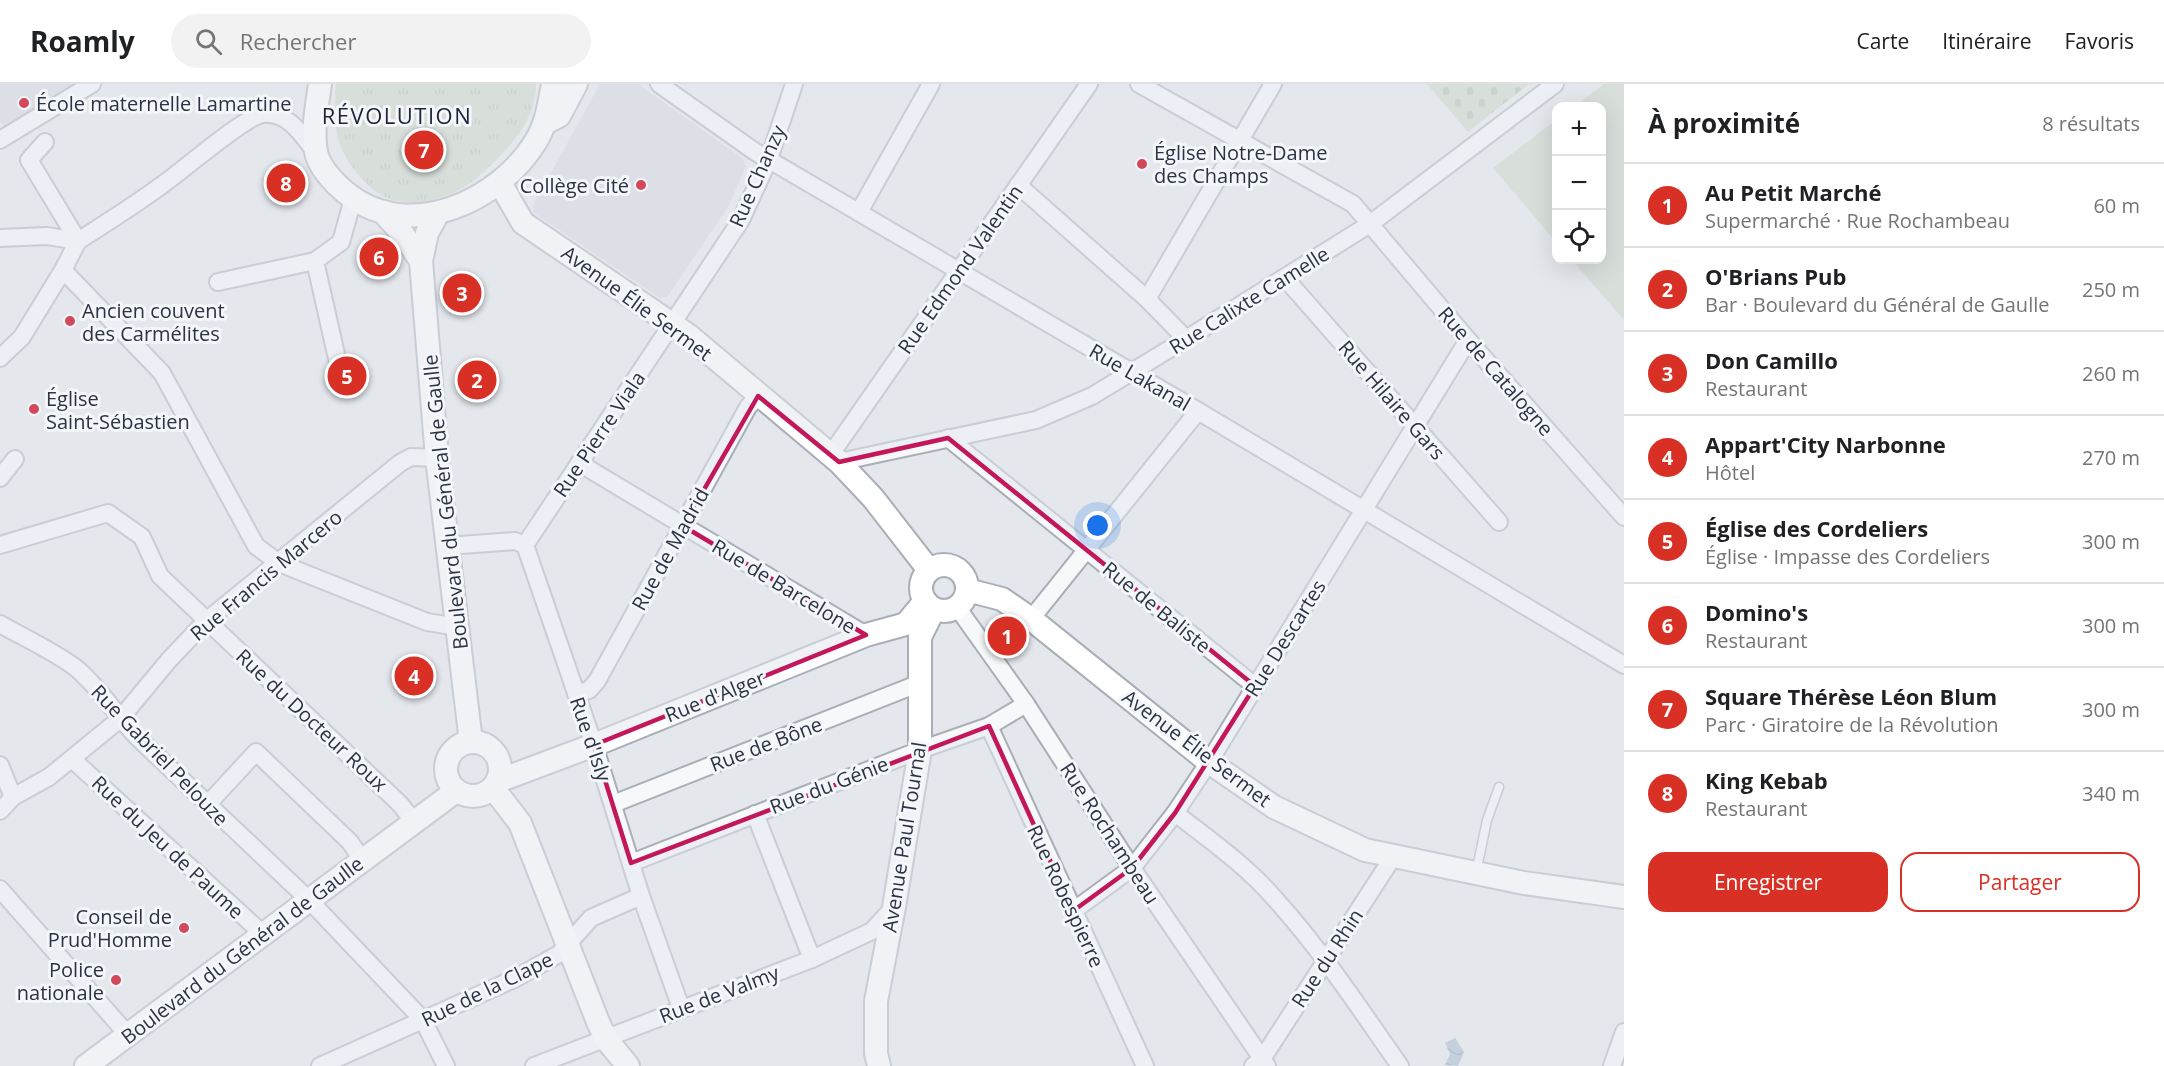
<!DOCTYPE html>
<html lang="fr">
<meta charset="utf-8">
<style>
body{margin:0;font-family:"Open Sans",sans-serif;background:#f2f2f2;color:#202124}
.controls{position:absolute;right:18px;top:18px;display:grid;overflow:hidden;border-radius:12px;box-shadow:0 6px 24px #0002}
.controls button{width:54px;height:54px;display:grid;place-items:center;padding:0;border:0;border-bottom:2px solid #e0e0e0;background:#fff;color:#202124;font:30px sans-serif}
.you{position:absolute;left:1098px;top:442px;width:21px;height:21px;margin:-15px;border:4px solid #fff;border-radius:50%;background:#1a73e8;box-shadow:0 0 0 9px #1a73e833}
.badge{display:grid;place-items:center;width:39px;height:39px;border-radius:50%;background:#d93025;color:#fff;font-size:20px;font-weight:700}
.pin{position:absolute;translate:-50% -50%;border:3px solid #fff;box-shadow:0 2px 6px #0006}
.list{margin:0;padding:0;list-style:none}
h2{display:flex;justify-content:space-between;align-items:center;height:78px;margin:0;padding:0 24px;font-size:26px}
h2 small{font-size:20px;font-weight:400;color:#757577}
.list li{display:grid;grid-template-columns:39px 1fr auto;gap:18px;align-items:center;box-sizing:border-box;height:84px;padding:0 24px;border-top:2px solid #e0e0e0}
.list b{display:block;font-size:22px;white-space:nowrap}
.list p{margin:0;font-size:20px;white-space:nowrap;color:#757577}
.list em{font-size:20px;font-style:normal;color:#757577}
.actions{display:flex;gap:12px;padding:18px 24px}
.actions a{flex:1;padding:14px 0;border:2px solid #d93025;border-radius:18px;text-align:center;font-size:21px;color:#d93025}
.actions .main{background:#d93025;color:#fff}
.icon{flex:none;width:33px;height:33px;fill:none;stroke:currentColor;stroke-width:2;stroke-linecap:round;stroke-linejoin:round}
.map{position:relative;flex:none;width:1624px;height:982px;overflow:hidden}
header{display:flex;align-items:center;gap:36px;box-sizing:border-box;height:84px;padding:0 30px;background:#fff;border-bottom:2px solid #e0e0e0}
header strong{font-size:28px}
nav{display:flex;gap:33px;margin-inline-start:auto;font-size:21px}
.search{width:420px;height:54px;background:#f2f2f2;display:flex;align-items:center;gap:15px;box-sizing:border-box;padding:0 21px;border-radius:33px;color:#757577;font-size:22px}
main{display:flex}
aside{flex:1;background:#fff}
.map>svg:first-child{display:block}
.built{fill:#d2d6de}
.grass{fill:url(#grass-tufts)}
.cemetery{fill:url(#cemetery-stones)}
.garden{fill:#c9d6c5}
.water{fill:url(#water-waves)}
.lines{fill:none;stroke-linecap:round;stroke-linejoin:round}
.lane-casing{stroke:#a9aeb7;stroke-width:11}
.street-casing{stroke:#a9aeb7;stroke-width:20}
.secondary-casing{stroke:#a9aeb7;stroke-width:26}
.lane{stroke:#f7f8fa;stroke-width:8}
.street{stroke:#f7f8fa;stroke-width:16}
.secondary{stroke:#fff;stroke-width:22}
.marked{fill:none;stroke:#c2185b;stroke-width:4.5;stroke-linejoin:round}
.poi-dot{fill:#d1495b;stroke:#f4f6f9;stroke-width:2}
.labels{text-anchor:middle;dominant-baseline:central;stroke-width:6;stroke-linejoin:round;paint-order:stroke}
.poi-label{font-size:20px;fill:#2b3445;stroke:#f4f6f9;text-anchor:start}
.street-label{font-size:20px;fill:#2b3445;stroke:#f4f6f9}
.quarter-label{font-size:22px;letter-spacing:1.5px;fill:#1d2536;stroke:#f4f6f9}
</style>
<header>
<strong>Roamly</strong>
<div class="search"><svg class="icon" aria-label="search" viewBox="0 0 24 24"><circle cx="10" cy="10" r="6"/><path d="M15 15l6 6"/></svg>Rechercher</div>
<nav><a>Carte</a><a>Itinéraire</a><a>Favoris</a></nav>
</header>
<main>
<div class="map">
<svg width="1624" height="982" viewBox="0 0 1624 982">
<defs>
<pattern id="grass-tufts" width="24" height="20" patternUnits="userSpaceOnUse" patternTransform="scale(1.5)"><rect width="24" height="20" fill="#c9d6c5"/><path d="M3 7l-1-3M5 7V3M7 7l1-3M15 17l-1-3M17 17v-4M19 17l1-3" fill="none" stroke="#adb8ab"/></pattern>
<pattern id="cemetery-stones" width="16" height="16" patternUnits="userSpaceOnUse" patternTransform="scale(1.5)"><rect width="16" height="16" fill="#c9d6c5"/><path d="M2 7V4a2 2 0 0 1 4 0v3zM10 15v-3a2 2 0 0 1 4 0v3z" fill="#adb8ab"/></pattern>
<pattern id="water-waves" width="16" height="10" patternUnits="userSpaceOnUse" patternTransform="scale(1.5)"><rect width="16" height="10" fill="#9fb4cc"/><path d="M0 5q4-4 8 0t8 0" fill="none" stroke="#8293a7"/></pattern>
</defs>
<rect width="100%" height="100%" fill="#e4e7ec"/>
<g class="built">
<polygon points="0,0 78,0 6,45 0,37"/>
<polygon points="600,0 638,0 743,75 746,82 728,123 667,213 660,214 534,129 533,121"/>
</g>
<path class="grass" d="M336,0H536C537,26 520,51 503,69C485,88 463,109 436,115C421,119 402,120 387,114C367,106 343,75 338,55C334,38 335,17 336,0Z"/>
<polygon class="cemetery" points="1427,0 1529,0 1468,48"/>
<g class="garden">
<polygon points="1604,0 1624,0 1624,236 1572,176 1602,176 1602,22 1575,22"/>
<polygon points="1556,36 1556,158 1493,84"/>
</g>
<polygon class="water" points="1455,954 1464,968 1458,982 1445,981 1450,970 1445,959"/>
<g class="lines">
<defs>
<polyline id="lane" points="1476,789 1487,736 1499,703"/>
<g id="street">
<polyline points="659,0 754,67 1198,327 1624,581"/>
<polyline points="1139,0 1353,120 1468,256 1624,433"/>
<polyline points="0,56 92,0"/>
<polyline points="1018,101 1147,215 1186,255"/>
<polyline points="859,128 931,0"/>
<path d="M0,154L47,152L78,157C106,139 135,121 162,101C181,88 245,32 263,30C288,27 303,52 316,69"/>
<polyline points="315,177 338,279"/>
<polyline points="63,186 162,289 256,462 279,479 427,538 458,543"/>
<polyline points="1285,194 1499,438"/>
<polyline points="218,198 315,177 341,158 353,115"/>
<polyline points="1147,215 1273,0"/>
<polyline points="0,274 22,253 63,186 78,157 29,76 45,58"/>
<polyline points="948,354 1255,602"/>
<polyline points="831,370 1089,0"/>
<polyline points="839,378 1036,336 1092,312 1186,255 1370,140 1555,0"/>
<polyline points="579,379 866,551"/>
<polyline points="0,394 15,375"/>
<polyline points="0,461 108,429 142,453 160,492 400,720 414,738"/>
<polyline points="525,461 741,136 769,75 794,0"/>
<polyline points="447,462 515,457 525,461 594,661 641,812 681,924"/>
<polyline points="957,523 1026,620 1132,784 1267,982"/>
<polyline points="1031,535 1198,327"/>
<path d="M0,540C23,553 55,568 76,584C100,604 116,631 137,653L309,816L423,936L446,982"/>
<polyline points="576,610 589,606 597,597 748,323 758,312"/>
<polyline points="989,642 1145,982"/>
<polyline points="72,675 263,850"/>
<polyline points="0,681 13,713"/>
<polyline points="613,720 920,599"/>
<polyline points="207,721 256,668 350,758 362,776"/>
<polyline points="0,727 13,713 49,693 120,635 169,576 206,537 400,379 411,373 437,374"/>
<path d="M1175,729C1210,756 1247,782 1276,816C1322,867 1360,925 1400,982"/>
<polyline points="755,730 812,875"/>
<polyline points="631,779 920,666 989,642 1026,620"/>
<polyline points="0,805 128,951"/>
<polyline points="1073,827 1132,784 1175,729 1209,678 1468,256"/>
<polyline points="320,982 514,895 559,870 591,834 641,812"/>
<polyline points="534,982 812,875 872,847 893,824"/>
<polyline points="1253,982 1262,975 1393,773"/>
<polyline points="1612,982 1624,948"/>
</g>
<g id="secondary">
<path d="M320,0C317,22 312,46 316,68C319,83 334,99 345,108C407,160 499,118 536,57C547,39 549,20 553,0"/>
<polyline points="545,39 559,32 576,0"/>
<polyline points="500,99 523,139 688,251 839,378 873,414 929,486"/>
<polyline points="383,128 402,149 421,177"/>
<polyline points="438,129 427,149 421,177 437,374 471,658"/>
<circle cx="944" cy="504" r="23"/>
<polyline points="967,506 1002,515 1031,535 1209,678 1274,723 1365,766 1524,799 1624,813"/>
<circle cx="473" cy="685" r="27"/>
<polyline points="498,697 594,661 866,551 906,540 925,517"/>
<polyline points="493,704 520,739 598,938 606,955 628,982"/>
<polyline points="86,982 456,707"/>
<polyline points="879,982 876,969 876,917 894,823 920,666 920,553 934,525"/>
</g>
</defs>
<use href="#lane" class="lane-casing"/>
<use href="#street" class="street-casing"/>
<use href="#secondary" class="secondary-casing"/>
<use href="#lane" class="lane"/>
<use href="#street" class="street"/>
<use href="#secondary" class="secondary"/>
</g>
<path d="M0 0H1624V982H0ZM758,312L839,378L948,354L1255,602L1175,729L1132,784L1073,827L989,642L631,779L594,661L866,551L683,442Z" fill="#e4e7ec" fill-opacity=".55" fill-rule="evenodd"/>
<path class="marked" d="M758,312L839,378L948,354L1255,602L1175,729L1132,784L1073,827L989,642L631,779L594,661L866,551L683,442Z"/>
<g class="poi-dot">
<circle cx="24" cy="19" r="6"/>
<circle cx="1142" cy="80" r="6"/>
<circle cx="641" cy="101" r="6"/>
<circle cx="70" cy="237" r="6"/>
<circle cx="34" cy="325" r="6"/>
<circle cx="184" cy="844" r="6"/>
<circle cx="116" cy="896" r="6"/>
</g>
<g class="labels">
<g class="poi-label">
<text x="36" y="19">École maternelle Lamartine</text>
<text x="1154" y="68">Église Notre-Dame<tspan x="1154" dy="23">des Champs</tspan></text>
<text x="629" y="101" text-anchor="end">Collège Cité</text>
<text x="82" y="226">Ancien couvent<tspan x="82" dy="23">des Carmélites</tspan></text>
<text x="46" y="314">Église<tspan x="46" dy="23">Saint-Sébastien</tspan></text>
<text x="172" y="832" text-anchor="end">Conseil de<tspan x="172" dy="23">Prud'Homme</tspan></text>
<text x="104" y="885" text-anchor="end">Police<tspan x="104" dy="23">nationale</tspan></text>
</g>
<g class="street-label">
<text transform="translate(757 92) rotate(-66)">Rue Chanzy</text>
<text transform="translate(960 185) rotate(-55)">Rue Edmond Valentin</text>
<text transform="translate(1249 216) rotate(-32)">Rue Calixte Camelle</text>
<text transform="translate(637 219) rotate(36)">Avenue Élie Sermet</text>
<text transform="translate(1496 287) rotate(49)">Rue de Catalogne</text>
<text transform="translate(1140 293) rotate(30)">Rue Lakanal</text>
<text transform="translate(1392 316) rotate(49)">Rue Hilaire Gars</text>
<text transform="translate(599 350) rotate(-56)">Rue Pierre Viala</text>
<text transform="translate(445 418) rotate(-96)">Boulevard du Général de Gaulle</text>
<text transform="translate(670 465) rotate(-61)">Rue de Madrid</text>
<text transform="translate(266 491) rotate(-40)">Rue Francis Marcero</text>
<text transform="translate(784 502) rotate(31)">Rue de Barcelone</text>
<text transform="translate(1157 523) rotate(39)">Rue de Baliste</text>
<text transform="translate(1285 554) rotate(-58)">Rue Descartes</text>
<text transform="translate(715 612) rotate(-22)">Rue d'Alger</text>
<text transform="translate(312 636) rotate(43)">Rue du Docteur Roux</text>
<text transform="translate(591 655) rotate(71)">Rue d'Isly</text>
<text transform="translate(766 660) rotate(-21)">Rue de Bône</text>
<text transform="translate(1197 664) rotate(37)">Avenue Élie Sermet</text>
<text transform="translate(160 671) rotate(46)">Rue Gabriel Pelouze</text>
<text transform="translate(829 701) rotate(-21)">Rue du Génie</text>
<text transform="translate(1110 749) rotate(57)">Rue Rochambeau</text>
<text transform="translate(904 753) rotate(-81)">Avenue Paul Tournal</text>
<text transform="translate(168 763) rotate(43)">Rue du Jeu de Paume</text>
<text transform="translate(1066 812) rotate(65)">Rue Robespierre</text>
<text transform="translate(242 866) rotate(-37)">Boulevard du Général de Gaulle</text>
<text transform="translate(1327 874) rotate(-57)">Rue du Rhin</text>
<text transform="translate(487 905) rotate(-26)">Rue de la Clape</text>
<text transform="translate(719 910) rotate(-21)">Rue de Valmy</text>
</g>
<g class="quarter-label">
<text x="397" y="31">RÉVOLUTION</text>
</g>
</g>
</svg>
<div class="controls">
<button>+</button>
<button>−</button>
<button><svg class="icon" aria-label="locate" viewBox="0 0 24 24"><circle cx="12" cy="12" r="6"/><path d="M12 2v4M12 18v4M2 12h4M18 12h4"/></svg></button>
</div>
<div class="you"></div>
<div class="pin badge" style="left:1007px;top:552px">1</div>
<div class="pin badge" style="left:477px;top:296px">2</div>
<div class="pin badge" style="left:462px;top:209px">3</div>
<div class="pin badge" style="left:414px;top:592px">4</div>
<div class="pin badge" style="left:347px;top:292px">5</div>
<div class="pin badge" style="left:379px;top:173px">6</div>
<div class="pin badge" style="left:424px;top:66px">7</div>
<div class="pin badge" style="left:286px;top:99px">8</div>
</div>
<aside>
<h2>À proximité<small>8 résultats</small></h2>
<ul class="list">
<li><span class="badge">1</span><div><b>Au Petit Marché</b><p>Supermarché · Rue Rochambeau</p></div><em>60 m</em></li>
<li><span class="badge">2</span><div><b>O'Brians Pub</b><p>Bar · Boulevard du Général de Gaulle</p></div><em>250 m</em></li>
<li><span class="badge">3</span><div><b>Don Camillo</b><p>Restaurant</p></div><em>260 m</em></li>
<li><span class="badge">4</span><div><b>Appart'City Narbonne</b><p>Hôtel</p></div><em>270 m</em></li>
<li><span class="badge">5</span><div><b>Église des Cordeliers</b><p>Église · Impasse des Cordeliers</p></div><em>300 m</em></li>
<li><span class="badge">6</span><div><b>Domino's</b><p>Restaurant</p></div><em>300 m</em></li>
<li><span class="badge">7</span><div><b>Square Thérèse Léon Blum</b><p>Parc · Giratoire de la Révolution</p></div><em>300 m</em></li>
<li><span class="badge">8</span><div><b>King Kebab</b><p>Restaurant</p></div><em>340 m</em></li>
</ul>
<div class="actions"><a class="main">Enregistrer</a><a>Partager</a></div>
</aside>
</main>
